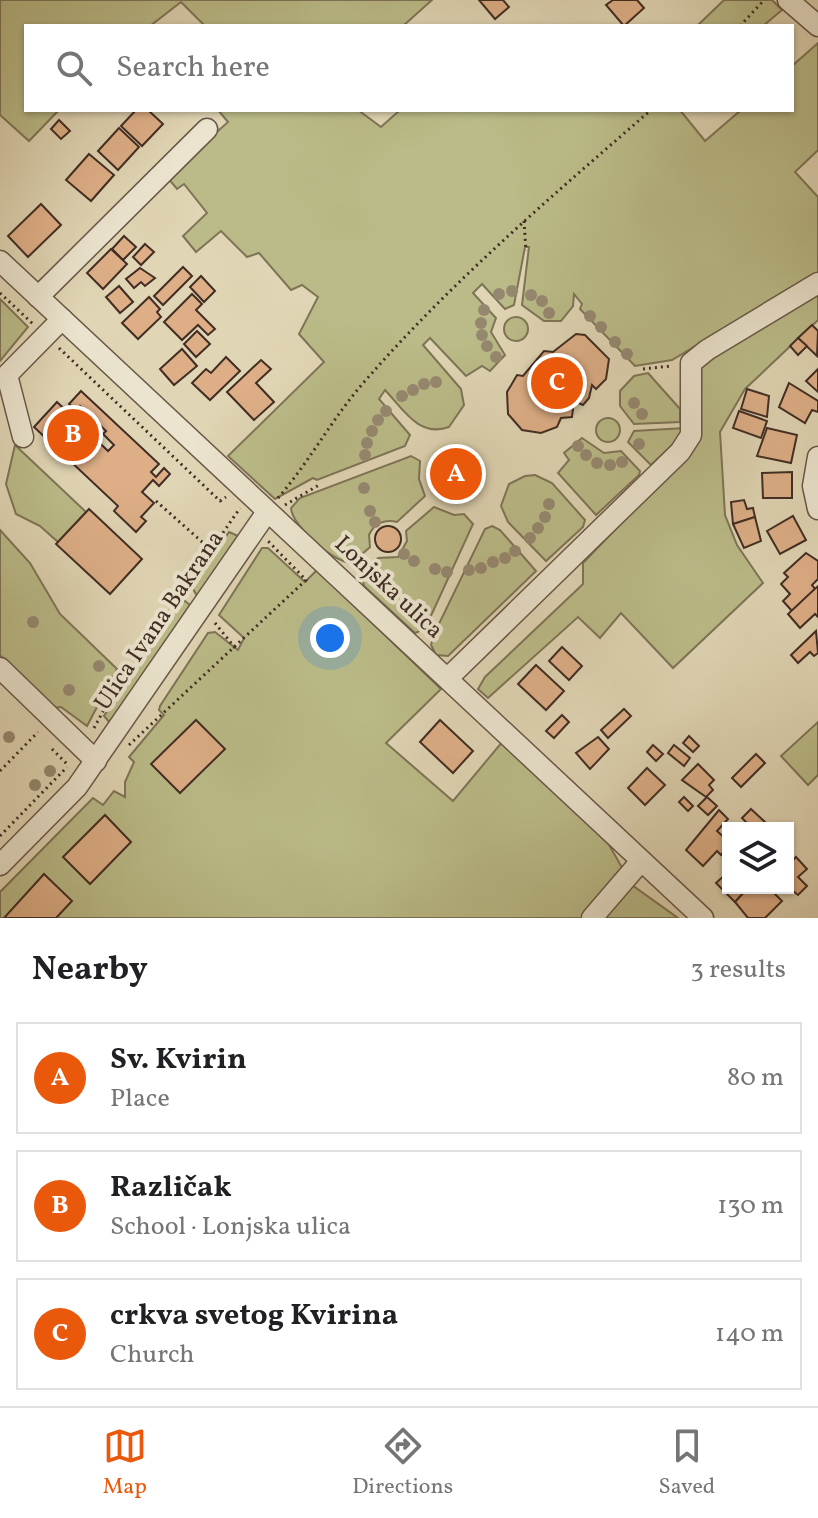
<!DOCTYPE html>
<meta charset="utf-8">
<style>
body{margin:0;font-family:Vollkorn,serif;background:#f6f6f6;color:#202124}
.controls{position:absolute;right:24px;bottom:24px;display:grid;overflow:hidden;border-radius:0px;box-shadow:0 2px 6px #0004}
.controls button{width:72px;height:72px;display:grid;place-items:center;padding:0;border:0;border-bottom:2px solid #e0e0e0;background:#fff;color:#202124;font:40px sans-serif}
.you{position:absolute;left:330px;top:638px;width:28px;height:28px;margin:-20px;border:6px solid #fff;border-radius:50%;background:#1a73e8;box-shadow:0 0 0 12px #1a73e833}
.badge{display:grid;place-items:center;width:52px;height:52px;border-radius:50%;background:#ea580c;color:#fff;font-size:26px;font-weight:700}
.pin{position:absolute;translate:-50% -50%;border:4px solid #fff;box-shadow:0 2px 8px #0006}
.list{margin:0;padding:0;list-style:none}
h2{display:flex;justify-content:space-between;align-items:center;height:104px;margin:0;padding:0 32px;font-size:34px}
h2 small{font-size:26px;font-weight:400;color:#757577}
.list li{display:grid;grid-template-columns:52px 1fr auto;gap:24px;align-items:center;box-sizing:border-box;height:112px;margin:0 16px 16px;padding:0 16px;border:2px solid #e0e0e0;border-radius:0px}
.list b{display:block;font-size:30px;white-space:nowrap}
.list p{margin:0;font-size:26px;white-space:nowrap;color:#757577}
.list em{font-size:26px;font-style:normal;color:#757577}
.icon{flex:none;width:44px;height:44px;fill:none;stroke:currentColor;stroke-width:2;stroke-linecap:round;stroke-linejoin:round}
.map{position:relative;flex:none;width:818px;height:918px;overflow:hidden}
.search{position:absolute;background:#fff;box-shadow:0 2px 6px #0004;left:24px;right:24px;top:24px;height:88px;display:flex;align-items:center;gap:20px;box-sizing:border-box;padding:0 28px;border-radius:0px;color:#757577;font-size:30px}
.sheet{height:488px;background:#fff}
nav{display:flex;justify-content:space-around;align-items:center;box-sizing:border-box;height:112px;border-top:2px solid #e0e0e0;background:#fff;font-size:22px;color:#757577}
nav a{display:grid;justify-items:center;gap:4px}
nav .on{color:#ea580c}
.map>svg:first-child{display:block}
.green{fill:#babb88;stroke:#7e7456;stroke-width:2}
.building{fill:#deaf87;stroke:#412d24;stroke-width:2}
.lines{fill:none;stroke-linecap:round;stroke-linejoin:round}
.minor-casing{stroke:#695748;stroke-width:23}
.path{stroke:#412d24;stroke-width:3;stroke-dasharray:2 4;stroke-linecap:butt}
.minor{stroke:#ebe4ce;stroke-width:20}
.tree{fill:#968870}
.labels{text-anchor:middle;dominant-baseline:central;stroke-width:8;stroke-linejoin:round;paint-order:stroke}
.street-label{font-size:24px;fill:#412d24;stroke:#ebe4ce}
</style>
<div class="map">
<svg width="818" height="918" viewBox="0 0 818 918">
<rect width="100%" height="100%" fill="#e0d5b4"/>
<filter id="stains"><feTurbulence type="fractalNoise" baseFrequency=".0025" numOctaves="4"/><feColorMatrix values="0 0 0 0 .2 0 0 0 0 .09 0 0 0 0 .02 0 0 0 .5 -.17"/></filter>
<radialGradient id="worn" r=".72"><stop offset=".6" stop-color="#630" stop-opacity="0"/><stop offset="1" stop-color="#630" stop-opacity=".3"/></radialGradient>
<g class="green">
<polygon points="0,0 432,0 403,26 205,26 181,2 150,26 26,26 26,110 59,110 29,141 0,115"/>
<polygon points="724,0 772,0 782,10 763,26 697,26"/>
<path d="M818,43V150L795,172L818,197V272L672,360L635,366L580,309L582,304L574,294L573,306L561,321H544L522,305L529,247H525L514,305L505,309L482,284L473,293L496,318L491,332L505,355L490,371L482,366L466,376L430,338L423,345L461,389L464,405L449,427C419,438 403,409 385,390L379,399L410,435L405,446L317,480L313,478L275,499L228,456L324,362L299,334L318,297L302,285L291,290L259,253L247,257L221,231L196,252L183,236L207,213L184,184L177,189L167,177L228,122L218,110H358L381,127L400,110H680L705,141L741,110H792V66Z"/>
<polygon points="818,291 818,320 745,389 720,432 725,515 737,545 763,583 673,668 621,613 600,638 578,617 488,698 478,689 485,677 583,584 583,563 684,458 698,365"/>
<polygon points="0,299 28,327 0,361"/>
<circle cx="516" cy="329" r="12"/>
<polygon points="648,373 680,409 680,422 634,424 620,406 620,391 634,376"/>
<circle cx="608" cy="430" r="12"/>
<polygon points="685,428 687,431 651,465 628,442 634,431"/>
<polygon points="582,438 604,453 621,451 640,471 639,475 596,515 558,473 569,460 564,453"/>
<polygon points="15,445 86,512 58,542 40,526 16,514 6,484"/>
<path d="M411,456L420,461L419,479L425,496L397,522C385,519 374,523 369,535L370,547L352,563C333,563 292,526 291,508L300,498Z"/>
<polygon points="535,475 552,483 585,520 583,527 546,561 508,522 501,506 509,484 525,476"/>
<polygon points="434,507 454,515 464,514 473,524 425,629 415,633 364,586 362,577 378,558 398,557 407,541 406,531"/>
<polygon points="492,526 500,530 536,571 448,656 436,655 431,645 434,634 485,529"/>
<polygon points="0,530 30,563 60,614 117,669 87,726 61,707 51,708 0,655"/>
<polygon points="229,532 238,536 197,596 192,587"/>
<polygon points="262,548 268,548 305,582 317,570 441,689 386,743 453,801 503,741 608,843 632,885 678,918 0,918 0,892 93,798 103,805 114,791 125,797 125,782 134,762 129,757 164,715 159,710 160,706 208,633 215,632 238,650 244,638 219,615"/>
<polygon points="185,601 190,605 111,724 104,716 180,603"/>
<polygon points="818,722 818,775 808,785 781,756"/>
</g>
<g class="building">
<polygon points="479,0 503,0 509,7 495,19"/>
<polygon points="613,0 637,0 644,8 624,26 606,5"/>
<polygon points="136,110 148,110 163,124 142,146 121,126"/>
<polygon points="59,120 70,131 61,139 51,129"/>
<polygon points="119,128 139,147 118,170 98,151"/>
<polygon points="89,154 114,175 91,201 66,180"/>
<polygon points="41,204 61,225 28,257 8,236"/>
<polygon points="124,236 136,247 123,260 112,249"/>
<polygon points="145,244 154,252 141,265 133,257"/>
<polygon points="111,249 127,264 103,289 87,273"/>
<polygon points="183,267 192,276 163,305 154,296"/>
<polygon points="140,268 155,278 145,286 141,282 134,288 126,279"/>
<polygon points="201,276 215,291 204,302 190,287"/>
<polygon points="119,286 133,302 120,313 106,297"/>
<polygon points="192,294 202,304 196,310 215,329 208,335 198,325 182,340 164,322"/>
<polygon points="149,297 160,309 157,312 161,317 138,339 122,323"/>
<polygon points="812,325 818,331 817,356 798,338"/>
<polygon points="197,331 210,344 196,357 184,344"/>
<polygon points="576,334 585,335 609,359 606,379 596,389 592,385 589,398 583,405 574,401 572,417 561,418 557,427 541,433 522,430 508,414 507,392 513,382 517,375 523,376 544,351 553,352"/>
<polygon points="798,338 807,346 798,355 790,346"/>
<polygon points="182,349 197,366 174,385 160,369"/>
<polygon points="226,357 240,371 210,400 192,383 206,369 211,373"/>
<polygon points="261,360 271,369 256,383 274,402 254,420 227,392"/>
<polygon points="818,369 818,392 806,381"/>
<polygon points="789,383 818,401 818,412 812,410 805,423 779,407"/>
<polygon points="747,389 769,396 767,417 741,409"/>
<polygon points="81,391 159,464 151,472 156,477 164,468 170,474 159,486 153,480 142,492 154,503 141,517 146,521 136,532 114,511 118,506 34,427 57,402 108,451 114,445 103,434 106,431 80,406 76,411 69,404"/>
<polygon points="739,411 767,421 761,438 733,428"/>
<polygon points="767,428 797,435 791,463 757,456"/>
<polygon points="792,472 792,498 763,498 762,473"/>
<polygon points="744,500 747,509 753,508 755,517 733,524 731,502"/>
<polygon points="89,509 142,559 110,594 56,544"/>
<polygon points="793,516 806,540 780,554 767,531"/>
<polygon points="755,517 761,541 744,548 733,524"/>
<circle cx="388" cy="539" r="13"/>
<polygon points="806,553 818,561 818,579 812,585 815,589 792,611 783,601 790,594 781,584 788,577 784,573"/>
<polygon points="818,586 818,617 815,614 800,628 788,614"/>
<polygon points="816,631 818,653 814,656 810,652 798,663 791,655"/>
<polygon points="562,647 582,666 569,680 549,661"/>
<polygon points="536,665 564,691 546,710 518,684"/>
<polygon points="624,709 631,716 608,738 601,730"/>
<polygon points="562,715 569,722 554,738 546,731"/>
<polygon points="196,720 225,749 180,793 151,764"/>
<polygon points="440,720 473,751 453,773 420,742"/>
<polygon points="689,736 699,746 693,752 683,743"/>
<polygon points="598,737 609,749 590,769 576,753"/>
<polygon points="653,745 663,754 656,761 647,752"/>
<polygon points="674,745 690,758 684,766 668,753"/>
<polygon points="756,754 765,763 741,787 732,778"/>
<polygon points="698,764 714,780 709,785 713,790 706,797 682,780"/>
<polygon points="647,768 665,785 645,805 628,788"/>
<polygon points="684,797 693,806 688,811 679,802"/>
<polygon points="707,797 717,806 708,815 698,806"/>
<polygon points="751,809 765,822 759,828 744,828 748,824 742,818"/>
<polygon points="719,810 728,819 717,831 728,841 728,847 721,855 717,851 703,866 686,850"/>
<polygon points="105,815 131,842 90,884 63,857"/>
<polygon points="796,857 807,869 798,877 807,886 798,895 788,887 788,865"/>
<polygon points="728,872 728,888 748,888 735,902 716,883"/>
<polygon points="44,874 72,901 56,918 4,918"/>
<polygon points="748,888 769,888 782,901 765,918 748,918 735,902"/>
</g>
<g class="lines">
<defs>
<g id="minor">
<polyline points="788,0 818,26"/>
<polyline points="0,261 703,918"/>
<polyline points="38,297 207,129"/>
<polyline points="23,437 7,375 62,319"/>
<polyline points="818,457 813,486 818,509"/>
<polyline points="0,668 96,761"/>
<polyline points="448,678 680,452 691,435 691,363 707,350 818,283"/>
<polyline points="0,865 77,787 267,512"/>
<polyline points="592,918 641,861"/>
</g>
</defs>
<use href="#minor" class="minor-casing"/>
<g class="path">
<polyline points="740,26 764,0"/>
<polyline points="524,221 526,251"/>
<polyline points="0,293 33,324"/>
<polyline points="59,348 220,501 226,497"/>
<polyline points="643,369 671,366"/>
<path d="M278,498C310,461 333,417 365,381C451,282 552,196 651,110"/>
<polyline points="156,501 210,549"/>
<polyline points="285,505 319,485"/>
<polyline points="215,623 235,648"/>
<polyline points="94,728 113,693 240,508"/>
<polyline points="129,745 306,580 268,541"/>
<polyline points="52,749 68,765"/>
<polyline points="0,771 38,732"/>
<polyline points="0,836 67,767"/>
</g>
<use href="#minor" class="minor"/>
</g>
<g class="tree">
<circle cx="512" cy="291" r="6"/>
<circle cx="499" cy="294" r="6"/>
<circle cx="531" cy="295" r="6"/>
<circle cx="542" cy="301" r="6"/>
<circle cx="484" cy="310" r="6"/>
<circle cx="549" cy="313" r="6"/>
<circle cx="590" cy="316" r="6"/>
<circle cx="481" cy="323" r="6"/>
<circle cx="601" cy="327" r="6"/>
<circle cx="482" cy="335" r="6"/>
<circle cx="615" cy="342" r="6"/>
<circle cx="487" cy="346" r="6"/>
<circle cx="627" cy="354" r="6"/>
<circle cx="496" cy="357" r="6"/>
<circle cx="436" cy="382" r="6"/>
<circle cx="424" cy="384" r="6"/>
<circle cx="413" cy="390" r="6"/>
<circle cx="402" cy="396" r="6"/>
<circle cx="634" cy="403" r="6"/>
<circle cx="386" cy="411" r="6"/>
<circle cx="642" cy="414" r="6"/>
<circle cx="378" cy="420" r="6"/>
<circle cx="372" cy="431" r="6"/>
<circle cx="367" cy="443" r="6"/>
<circle cx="639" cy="444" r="6"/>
<circle cx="578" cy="446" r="6"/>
<circle cx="365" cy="455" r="6"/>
<circle cx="586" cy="455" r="6"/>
<circle cx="622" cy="462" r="6"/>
<circle cx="597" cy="463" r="6"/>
<circle cx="610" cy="465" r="6"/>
<circle cx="364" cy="488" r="6"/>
<circle cx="549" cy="504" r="6"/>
<circle cx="370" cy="511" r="6"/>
<circle cx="545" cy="517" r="6"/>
<circle cx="375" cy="522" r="6"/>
<circle cx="538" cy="528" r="6"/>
<circle cx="530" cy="538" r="6"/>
<circle cx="515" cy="551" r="6"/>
<circle cx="404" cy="554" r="6"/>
<circle cx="505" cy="558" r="6"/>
<circle cx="414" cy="561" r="6"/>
<circle cx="493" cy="562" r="6"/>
<circle cx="481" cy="568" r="6"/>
<circle cx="435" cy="569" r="6"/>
<circle cx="469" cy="570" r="6"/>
<circle cx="447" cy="572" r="6"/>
<circle cx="33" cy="622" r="6"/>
<circle cx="99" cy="666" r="6"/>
<circle cx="69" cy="690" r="6"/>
<circle cx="9" cy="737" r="6"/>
<circle cx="50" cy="771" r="6"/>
<circle cx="35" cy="785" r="6"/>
</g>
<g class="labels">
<g class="street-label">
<text transform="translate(388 588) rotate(43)">Lonjska ulica</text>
<text transform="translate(160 621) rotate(-56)">Ulica Ivana Bakrana</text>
</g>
</g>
<rect width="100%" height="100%" filter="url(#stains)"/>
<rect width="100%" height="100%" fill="url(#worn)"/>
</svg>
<div class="controls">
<button><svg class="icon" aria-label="layers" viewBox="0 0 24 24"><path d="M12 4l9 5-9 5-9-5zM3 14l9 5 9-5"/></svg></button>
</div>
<div class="you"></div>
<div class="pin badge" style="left:456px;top:474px">A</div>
<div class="pin badge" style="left:73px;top:435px">B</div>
<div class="pin badge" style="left:557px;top:383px">C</div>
<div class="search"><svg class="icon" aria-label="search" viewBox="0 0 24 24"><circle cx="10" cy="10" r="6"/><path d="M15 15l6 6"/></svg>Search here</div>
</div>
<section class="sheet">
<h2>Nearby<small>3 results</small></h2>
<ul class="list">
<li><span class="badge">A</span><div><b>Sv. Kvirin</b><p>Place</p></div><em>80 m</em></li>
<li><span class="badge">B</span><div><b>Različak</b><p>School · Lonjska ulica</p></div><em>130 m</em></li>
<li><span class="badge">C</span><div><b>crkva svetog Kvirina</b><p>Church</p></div><em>140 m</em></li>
</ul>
</section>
<nav>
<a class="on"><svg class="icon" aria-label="map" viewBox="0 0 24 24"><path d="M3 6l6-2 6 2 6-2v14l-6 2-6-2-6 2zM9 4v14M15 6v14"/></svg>Map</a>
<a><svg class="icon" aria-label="directions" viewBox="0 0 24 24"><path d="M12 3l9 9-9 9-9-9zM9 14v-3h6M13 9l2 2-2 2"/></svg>Directions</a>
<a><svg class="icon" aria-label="saved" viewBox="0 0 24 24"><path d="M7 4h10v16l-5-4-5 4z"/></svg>Saved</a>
</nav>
